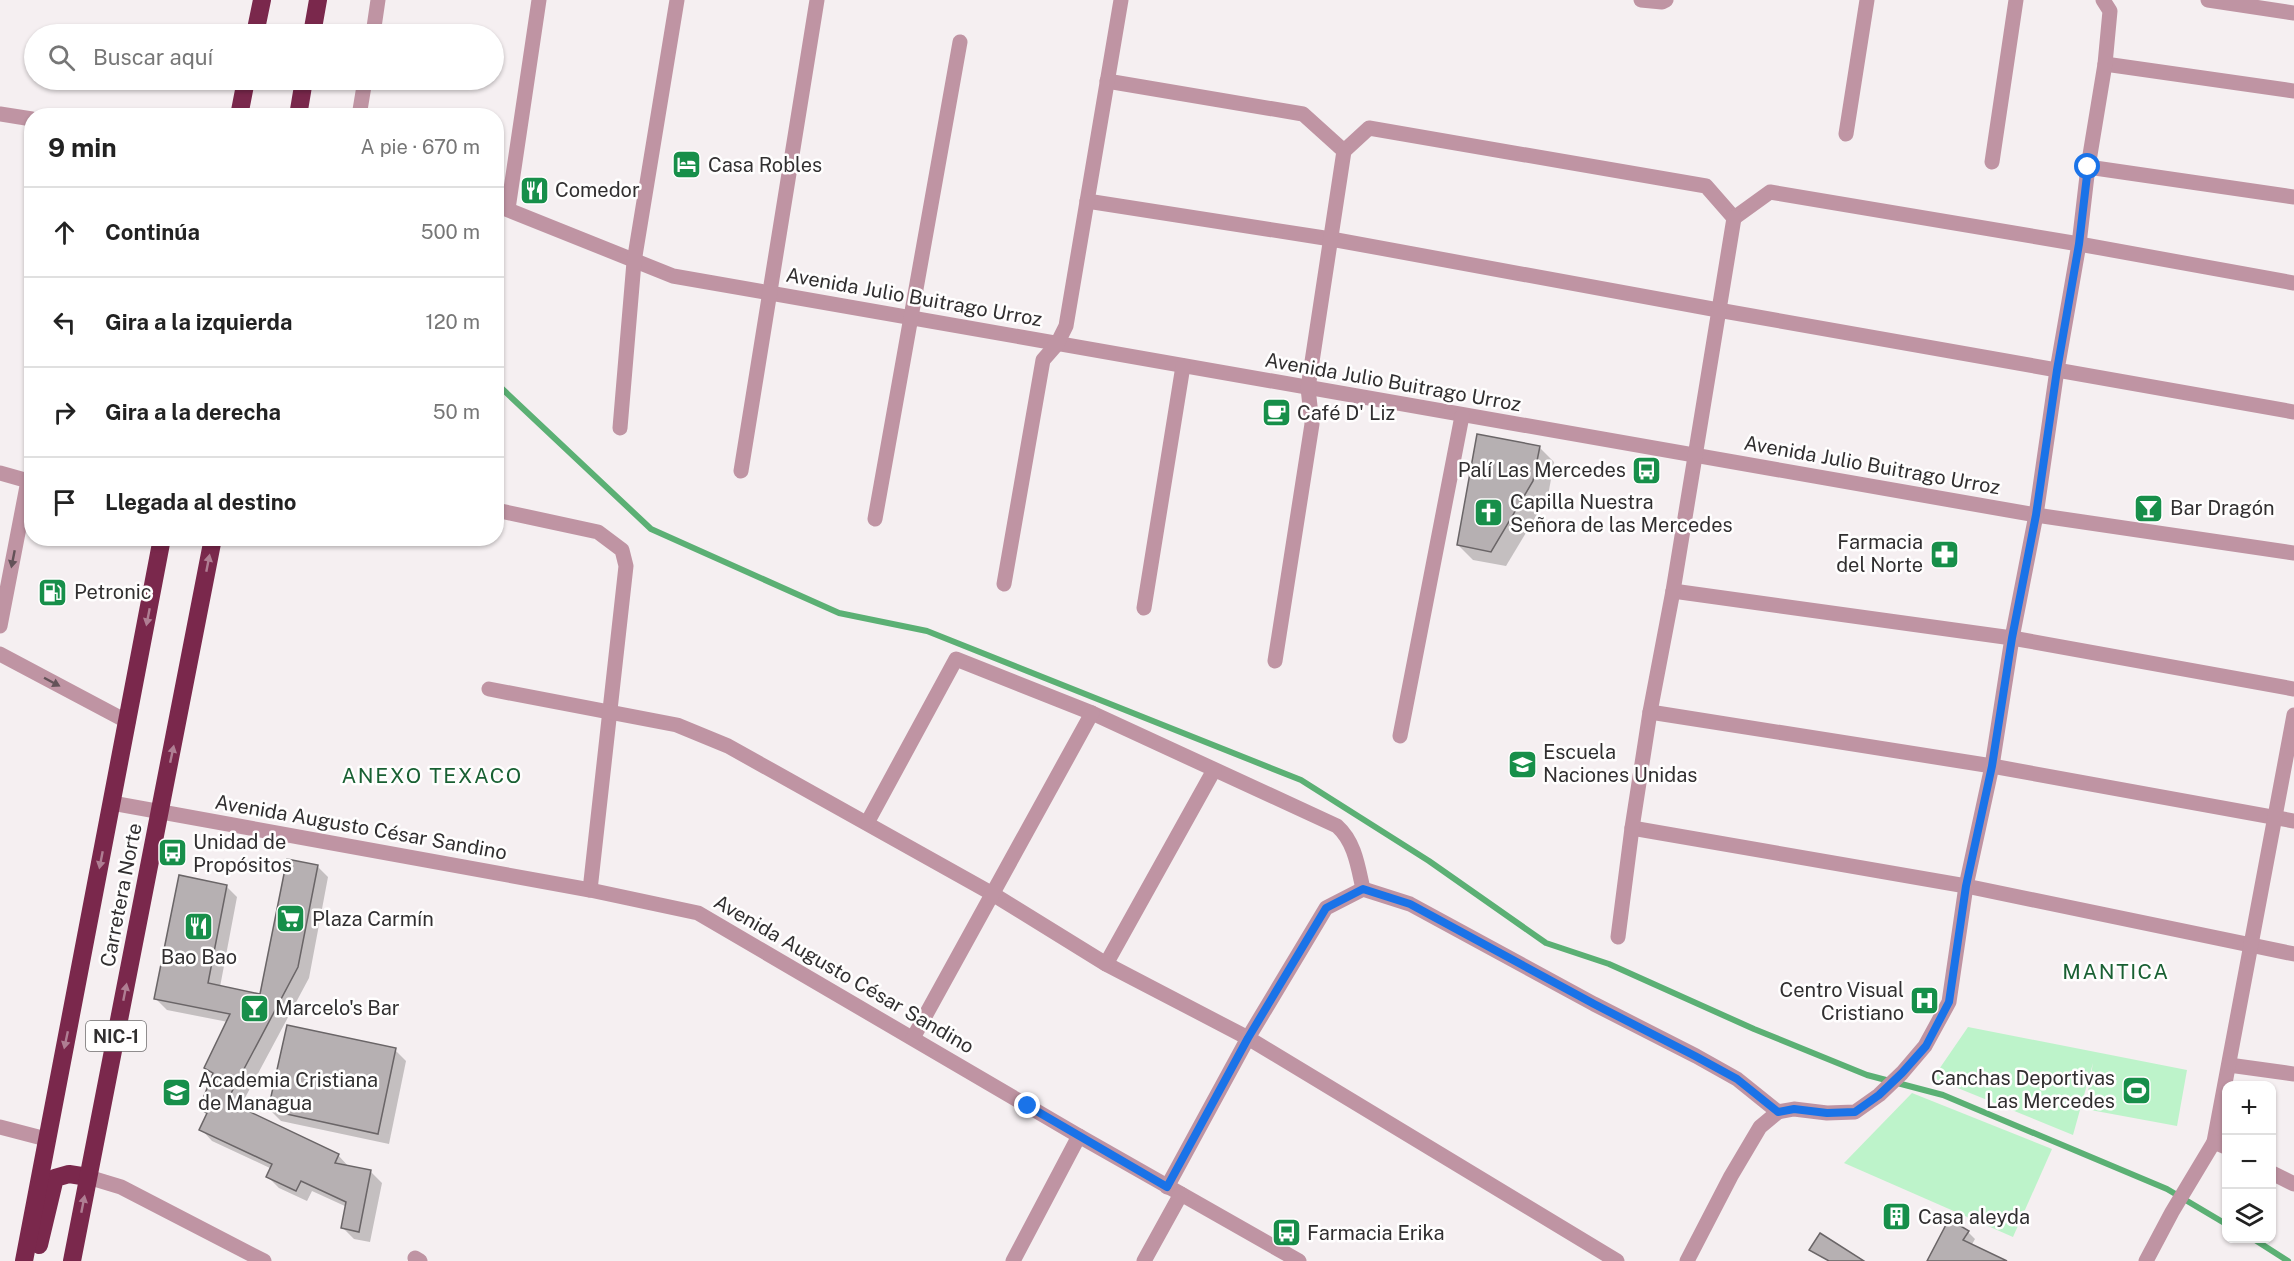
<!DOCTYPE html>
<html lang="es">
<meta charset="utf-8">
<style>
body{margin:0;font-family:"Public Sans",sans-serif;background:#f6f6f6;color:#222}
.controls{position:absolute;right:18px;bottom:18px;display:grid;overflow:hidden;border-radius:12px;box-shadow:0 2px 4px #0004}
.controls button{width:54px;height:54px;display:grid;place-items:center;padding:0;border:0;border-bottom:2px solid #e0e0e0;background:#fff;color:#222;font:30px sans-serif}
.stop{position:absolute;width:18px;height:18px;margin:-14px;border:4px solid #1a73e8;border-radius:50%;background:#fff}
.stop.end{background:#1a73e8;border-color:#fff;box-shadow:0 2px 6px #0008}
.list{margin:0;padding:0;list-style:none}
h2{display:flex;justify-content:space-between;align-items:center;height:78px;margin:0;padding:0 24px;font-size:26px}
h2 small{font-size:20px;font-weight:400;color:#767676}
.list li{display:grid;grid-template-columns:39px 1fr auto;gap:18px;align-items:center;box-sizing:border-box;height:90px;padding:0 24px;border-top:2px solid #e0e0e0}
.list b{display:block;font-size:22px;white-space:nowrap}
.list em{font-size:20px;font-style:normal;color:#767676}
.icon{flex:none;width:33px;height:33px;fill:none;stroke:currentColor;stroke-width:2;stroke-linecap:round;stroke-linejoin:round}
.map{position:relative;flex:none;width:2294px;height:1261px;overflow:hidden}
.search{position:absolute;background:#fff;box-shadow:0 2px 4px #0004;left:24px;top:24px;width:480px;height:66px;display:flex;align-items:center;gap:15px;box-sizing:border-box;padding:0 21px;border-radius:33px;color:#767676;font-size:22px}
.panel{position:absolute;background:#fff;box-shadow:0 2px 4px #0004;left:24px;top:108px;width:480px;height:438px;border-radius:24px}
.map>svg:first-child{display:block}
.green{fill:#bdf3ca}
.shadow{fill:#0003}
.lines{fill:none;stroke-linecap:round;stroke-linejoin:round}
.stream{stroke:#5bb074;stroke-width:6}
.building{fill:#b6b0b2;stroke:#6a6567;stroke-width:1.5}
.minor{stroke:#bf94a3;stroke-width:15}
.highway{stroke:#7a284c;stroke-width:18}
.oneway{fill:#635258}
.oneway2{fill:#af7e93}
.route{stroke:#1a73e8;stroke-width:8}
.labels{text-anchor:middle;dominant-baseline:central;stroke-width:5;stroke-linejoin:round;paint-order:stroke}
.shield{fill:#fffefe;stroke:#6f6d6e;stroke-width:1.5}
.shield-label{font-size:18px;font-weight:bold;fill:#312f30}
.poi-label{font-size:20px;fill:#312f30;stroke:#fffefe;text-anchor:start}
.street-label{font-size:20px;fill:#312f30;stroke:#fffefe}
.neighbourhood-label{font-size:21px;letter-spacing:1.5px;fill:#196033;stroke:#fffefe}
</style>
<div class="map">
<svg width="2294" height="1261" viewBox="0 0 2294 1261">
<rect width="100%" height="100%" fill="#f5eff1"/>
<g class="green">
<polygon points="1968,1027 2187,1070 2177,1126 2085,1109 2093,1063 2073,1135 1933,1078"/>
<polygon points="1912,1093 2052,1149 2013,1237 1844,1163"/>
</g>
<g class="shadow">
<polygon points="1539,447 1554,462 1548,496 1506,566 1473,560 1458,545"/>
<polygon points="317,866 328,877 309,978 239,1109 338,1155 349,1167 371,1172 382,1183 370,1242 354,1239 343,1228 347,1207 312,1191 307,1201 279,1188 268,1177 272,1169 212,1141 201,1129 208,1116 201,1108 214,1075 206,1067 228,1022 167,1010 156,999 226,886 237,897 220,987 261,996"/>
<polygon points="395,1050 406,1061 389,1144 281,1121 270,1110"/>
<polygon points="1968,1232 1975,1239 1971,1246 2002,1261 1929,1261"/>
</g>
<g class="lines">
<g class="stream">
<polyline points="496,383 651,529 839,613 927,631 1301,780 1429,861 1546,943 1609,964 1754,1029 1867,1075 1943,1095 2167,1189 2226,1224"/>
<polyline points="2252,1238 2288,1261"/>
</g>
</g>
<g class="building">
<polygon points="1477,434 1540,446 1533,481 1491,552 1457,545"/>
<polygon points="287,859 318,865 298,967 227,1101 339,1154 335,1163 371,1170 359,1232 341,1228 346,1202 301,1181 296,1191 266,1177 272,1164 199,1130 207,1113 199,1109 213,1073 204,1068 230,1014 154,999 179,875 227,885 208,983 260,994"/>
<polygon points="287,1025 396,1048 378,1134 268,1110"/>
<polygon points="1949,1219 1969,1231 1963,1240 2007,1261 1927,1261"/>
<polygon points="1820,1233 1864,1261 1829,1261 1809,1250"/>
</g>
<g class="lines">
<g class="minor">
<polyline points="1641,0 1662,2 1666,0"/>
<polyline points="2208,0 2294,13"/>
<polyline points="373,34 378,0"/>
<polyline points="2105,64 2294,91"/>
<polyline points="1107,81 1303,114 1344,151 1369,128 1706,186 1734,218 1770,192 2079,244 2294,283"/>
<polyline points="0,114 32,119"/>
<polyline points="359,116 365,80"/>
<polyline points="1846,134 1867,0"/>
<polyline points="1992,162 2016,0"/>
<polyline points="2088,167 2294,197"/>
<polyline points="1087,201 1331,239 1718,310 2294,412"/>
<polyline points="496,205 673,276 2036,515 2294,553"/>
<polyline points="508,209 539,0"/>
<polyline points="620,428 634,262 677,0"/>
<polyline points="741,471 817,0"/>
<polyline points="0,473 32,482"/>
<polyline points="496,510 598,532 622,550 626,566 590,890"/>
<polyline points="875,519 960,42"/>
<polyline points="1004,584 1043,360 1057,344 1066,326 1121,0"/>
<polyline points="1673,591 2012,638 2294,689"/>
<polyline points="1144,608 1183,366"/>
<polyline points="0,626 28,481"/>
<polyline points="0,654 128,722"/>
<polyline points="1275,661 1312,424 1308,388 1344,151"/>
<polyline points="489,689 677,725 728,746 991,893 1106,964 1248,1038 1617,1261"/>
<polyline points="1650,712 1992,766 2294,821"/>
<polyline points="1400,736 1462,416"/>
<polyline points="112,803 590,890 698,913 1079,1136 1299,1261"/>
<path d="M867,823L956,659L1092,713L1337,826C1355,842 1358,867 1363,889"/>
<polyline points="1632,828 1966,886 2294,954"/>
<polyline points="1618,937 1632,828 1650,712 1673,591 1734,218"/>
<polyline points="1106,964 1214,770"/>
<polyline points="913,1038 1092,713"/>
<polyline points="2229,1065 2294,1074"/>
<polyline points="0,1127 46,1139"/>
<polyline points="2226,1147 2214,1142 2294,715"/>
<polyline points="2272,1173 2294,1184"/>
<polyline points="88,1177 121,1187 264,1261"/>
<polyline points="1167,1187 1248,1038 1326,908 1363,889 1410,904 1594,1004 1696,1056 1737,1079 1778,1112"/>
<polyline points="415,1258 420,1261"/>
<polyline points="1013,1261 1079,1136"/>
<polyline points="1144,1261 1181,1194"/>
<polyline points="1687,1261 1731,1176 1760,1127 1778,1112 1794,1109 1827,1113 1855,1112 1879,1095 1902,1073 1925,1046 1949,1002 1966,886 1992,766 2012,638 2036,515 2057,370 2079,244 2088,167 2105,64 2110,11 2103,0"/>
<polyline points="2146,1261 2172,1212 2214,1142"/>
</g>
<g class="highway">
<polyline points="255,34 262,0"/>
<polyline points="312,34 318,0"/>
<polyline points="239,116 246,80"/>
<polyline points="298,116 304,80"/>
<polyline points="39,1245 55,1178 69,1174 88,1177"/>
<polyline points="24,1261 162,538"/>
<polyline points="72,1261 213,538"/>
</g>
</g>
<defs><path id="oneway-solid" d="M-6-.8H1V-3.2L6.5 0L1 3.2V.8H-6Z" transform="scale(1.5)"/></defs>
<g class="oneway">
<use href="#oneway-solid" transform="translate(13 559) rotate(101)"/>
<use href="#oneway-solid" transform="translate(52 682) rotate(28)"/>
</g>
<g class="oneway2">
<use href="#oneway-solid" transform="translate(208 563) rotate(-79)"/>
<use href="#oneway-solid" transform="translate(148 617) rotate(101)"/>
<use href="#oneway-solid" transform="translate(172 754) rotate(-78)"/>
<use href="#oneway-solid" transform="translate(101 860) rotate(101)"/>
<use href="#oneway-solid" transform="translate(125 992) rotate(-79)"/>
<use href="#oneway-solid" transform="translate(66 1040) rotate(102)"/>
<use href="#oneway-solid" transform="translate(83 1204) rotate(-79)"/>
</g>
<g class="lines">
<polyline class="route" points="1028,1106 1167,1187 1248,1038 1326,908 1363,889 1410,904 1594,1004 1695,1056 1737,1079 1778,1112 1794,1109 1827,1113 1855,1112 1879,1095 1902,1073 1926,1046 1949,1002 1966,886 1992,766 2012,638 2036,515 2057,370 2079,244 2088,167"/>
</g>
<defs>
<symbol id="hotel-square" viewBox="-11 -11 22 22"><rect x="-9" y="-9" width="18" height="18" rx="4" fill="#178f4a" stroke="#fffefe"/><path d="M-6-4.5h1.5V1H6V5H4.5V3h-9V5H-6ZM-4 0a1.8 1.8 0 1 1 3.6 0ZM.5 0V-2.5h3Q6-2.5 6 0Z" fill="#fff"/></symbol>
<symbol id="restaurant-square" viewBox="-11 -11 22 22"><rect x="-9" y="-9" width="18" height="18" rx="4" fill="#178f4a" stroke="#fffefe"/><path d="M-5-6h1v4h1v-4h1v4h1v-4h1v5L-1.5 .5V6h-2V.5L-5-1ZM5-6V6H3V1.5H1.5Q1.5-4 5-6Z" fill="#fff"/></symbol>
<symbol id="cafe-square" viewBox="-11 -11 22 22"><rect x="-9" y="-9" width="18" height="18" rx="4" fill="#178f4a" stroke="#fffefe"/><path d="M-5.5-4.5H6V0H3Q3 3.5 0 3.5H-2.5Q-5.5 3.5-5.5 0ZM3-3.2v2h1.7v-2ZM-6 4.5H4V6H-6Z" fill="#fff"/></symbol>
<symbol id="bus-square" viewBox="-11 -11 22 22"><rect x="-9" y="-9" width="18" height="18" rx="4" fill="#178f4a" stroke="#fffefe"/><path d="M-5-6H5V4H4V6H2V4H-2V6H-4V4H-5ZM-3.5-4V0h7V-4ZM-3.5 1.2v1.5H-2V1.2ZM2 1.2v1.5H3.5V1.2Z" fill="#fff"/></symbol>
<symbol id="bar-square" viewBox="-11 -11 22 22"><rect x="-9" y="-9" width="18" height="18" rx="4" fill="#178f4a" stroke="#fffefe"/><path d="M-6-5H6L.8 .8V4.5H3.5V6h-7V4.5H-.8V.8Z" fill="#fff"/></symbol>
<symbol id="church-square" viewBox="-11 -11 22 22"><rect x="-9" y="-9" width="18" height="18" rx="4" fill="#178f4a" stroke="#fffefe"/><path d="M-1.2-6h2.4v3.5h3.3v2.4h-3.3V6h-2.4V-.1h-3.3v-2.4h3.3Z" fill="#fff"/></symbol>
<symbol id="pharmacy-square" viewBox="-11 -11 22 22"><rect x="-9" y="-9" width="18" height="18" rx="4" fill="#178f4a" stroke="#fffefe"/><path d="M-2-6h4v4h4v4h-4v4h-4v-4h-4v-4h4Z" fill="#fff"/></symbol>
<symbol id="fuel-square" viewBox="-11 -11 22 22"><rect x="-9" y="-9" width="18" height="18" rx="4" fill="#178f4a" stroke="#fffefe"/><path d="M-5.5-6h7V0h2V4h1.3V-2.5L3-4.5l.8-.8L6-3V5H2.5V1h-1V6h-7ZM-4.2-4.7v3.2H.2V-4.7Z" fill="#fff"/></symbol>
<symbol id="school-square" viewBox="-11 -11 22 22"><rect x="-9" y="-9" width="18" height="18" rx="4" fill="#178f4a" stroke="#fffefe"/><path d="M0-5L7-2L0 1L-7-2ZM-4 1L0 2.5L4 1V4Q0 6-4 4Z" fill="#fff"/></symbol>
<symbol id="supermarket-square" viewBox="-11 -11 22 22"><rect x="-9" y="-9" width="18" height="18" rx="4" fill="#178f4a" stroke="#fffefe"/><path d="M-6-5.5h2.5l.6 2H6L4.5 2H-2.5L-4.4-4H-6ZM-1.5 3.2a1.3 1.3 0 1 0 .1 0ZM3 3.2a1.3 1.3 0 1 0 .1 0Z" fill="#fff"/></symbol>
<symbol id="hospital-square" viewBox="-11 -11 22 22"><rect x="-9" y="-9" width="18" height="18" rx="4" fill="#178f4a" stroke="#fffefe"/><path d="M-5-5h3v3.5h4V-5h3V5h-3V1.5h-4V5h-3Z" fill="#fff"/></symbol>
<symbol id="stadium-square" viewBox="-11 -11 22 22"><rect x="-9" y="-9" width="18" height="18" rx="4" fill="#178f4a" stroke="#fffefe"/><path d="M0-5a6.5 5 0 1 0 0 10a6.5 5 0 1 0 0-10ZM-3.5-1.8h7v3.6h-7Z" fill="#fff"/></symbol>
<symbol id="building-square" viewBox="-11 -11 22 22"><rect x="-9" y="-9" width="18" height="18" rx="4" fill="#178f4a" stroke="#fffefe"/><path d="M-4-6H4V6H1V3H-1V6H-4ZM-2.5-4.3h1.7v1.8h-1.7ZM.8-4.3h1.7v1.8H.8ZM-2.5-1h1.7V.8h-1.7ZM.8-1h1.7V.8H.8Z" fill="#fff"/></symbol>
</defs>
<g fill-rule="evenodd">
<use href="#hotel-square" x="670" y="148" width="33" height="33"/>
<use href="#restaurant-square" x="518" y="174" width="33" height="33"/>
<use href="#cafe-square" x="1260" y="396" width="33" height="33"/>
<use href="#bus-square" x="1630" y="454" width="33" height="33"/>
<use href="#bar-square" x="2132" y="492" width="33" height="33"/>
<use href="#church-square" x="1472" y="496" width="33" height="33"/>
<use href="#pharmacy-square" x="1928" y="538" width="33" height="33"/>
<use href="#fuel-square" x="36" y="576" width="33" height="33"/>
<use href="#school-square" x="1506" y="748" width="33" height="33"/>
<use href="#bus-square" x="156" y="836" width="33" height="33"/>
<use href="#supermarket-square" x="274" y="902" width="33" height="33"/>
<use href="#restaurant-square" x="182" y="910" width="33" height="33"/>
<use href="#hospital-square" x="1908" y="984" width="33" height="33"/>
<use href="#bar-square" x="238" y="992" width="33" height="33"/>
<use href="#stadium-square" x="2120" y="1074" width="33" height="33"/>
<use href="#school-square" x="160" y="1076" width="33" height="33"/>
<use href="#building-square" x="1880" y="1200" width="33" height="33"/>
<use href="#bus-square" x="1270" y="1216" width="33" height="33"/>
</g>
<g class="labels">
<rect class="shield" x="86" y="1021" width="60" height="30" rx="4.5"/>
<g class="shield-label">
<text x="116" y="1036">NIC-1</text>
</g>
<g class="poi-label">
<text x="708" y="165">Casa Robles</text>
<text x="555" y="190">Comedor</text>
<text x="1297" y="413">Café D' Liz</text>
<text x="1626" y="470" text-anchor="end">Palí Las Mercedes</text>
<text x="1510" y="502">Capilla Nuestra<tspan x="1510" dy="23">Señora de las Mercedes</tspan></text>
<text x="2170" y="508">Bar Dragón</text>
<text x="1923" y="542" text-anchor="end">Farmacia<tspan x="1923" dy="23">del Norte</tspan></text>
<text x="74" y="592">Petronic</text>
<text x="1543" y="752">Escuela<tspan x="1543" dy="23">Naciones Unidas</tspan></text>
<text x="193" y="842">Unidad de<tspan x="193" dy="23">Propósitos</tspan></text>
<text x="312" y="919">Plaza Carmín</text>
<text x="199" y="957" text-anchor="middle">Bao Bao</text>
<text x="1904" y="990" text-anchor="end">Centro Visual<tspan x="1904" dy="23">Cristiano</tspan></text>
<text x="275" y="1008">Marcelo's Bar</text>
<text x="2115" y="1078" text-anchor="end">Canchas Deportivas<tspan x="2115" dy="23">Las Mercedes</tspan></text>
<text x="198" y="1080">Academia Cristiana<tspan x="198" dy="23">de Managua</tspan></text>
<text x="1918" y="1217">Casa aleyda</text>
<text x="1307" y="1233">Farmacia Erika</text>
</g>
<g class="street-label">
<text transform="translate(914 297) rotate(10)">Avenida Julio Buitrago Urroz</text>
<text transform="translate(1393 382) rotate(10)">Avenida Julio Buitrago Urroz</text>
<text transform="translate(1872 465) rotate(10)">Avenida Julio Buitrago Urroz</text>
<text transform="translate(361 827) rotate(10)">Avenida Augusto César Sandino</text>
<text transform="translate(121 895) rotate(-79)">Carretera Norte</text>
<text transform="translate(844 974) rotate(30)">Avenida Augusto César Sandino</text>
</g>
<g class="neighbourhood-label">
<text x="432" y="775">ANEXO TEXACO</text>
<text x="2116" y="971">MANTICA</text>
</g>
</g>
</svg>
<div class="controls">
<button>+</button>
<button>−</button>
<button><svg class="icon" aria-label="layers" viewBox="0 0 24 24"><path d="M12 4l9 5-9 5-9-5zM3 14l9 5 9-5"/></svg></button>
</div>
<div class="stop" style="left:2088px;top:167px"></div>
<div class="stop end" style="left:1028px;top:1106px"></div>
<div class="search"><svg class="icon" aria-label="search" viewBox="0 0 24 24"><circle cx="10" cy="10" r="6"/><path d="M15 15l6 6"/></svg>Buscar aquí</div>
<section class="panel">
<h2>9 min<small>A pie · 670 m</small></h2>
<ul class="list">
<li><svg class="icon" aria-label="ahead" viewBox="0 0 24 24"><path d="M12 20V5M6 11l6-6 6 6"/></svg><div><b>Continúa</b></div><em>500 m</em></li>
<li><svg class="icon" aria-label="left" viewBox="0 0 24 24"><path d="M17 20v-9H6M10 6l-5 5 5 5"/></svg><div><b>Gira a la izquierda</b></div><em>120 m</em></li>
<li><svg class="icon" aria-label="right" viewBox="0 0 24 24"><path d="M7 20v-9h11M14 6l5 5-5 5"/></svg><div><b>Gira a la derecha</b></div><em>50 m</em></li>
<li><svg class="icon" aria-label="arrive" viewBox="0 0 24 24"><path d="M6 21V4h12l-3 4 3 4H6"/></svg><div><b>Llegada al destino</b></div></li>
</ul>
</section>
</div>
